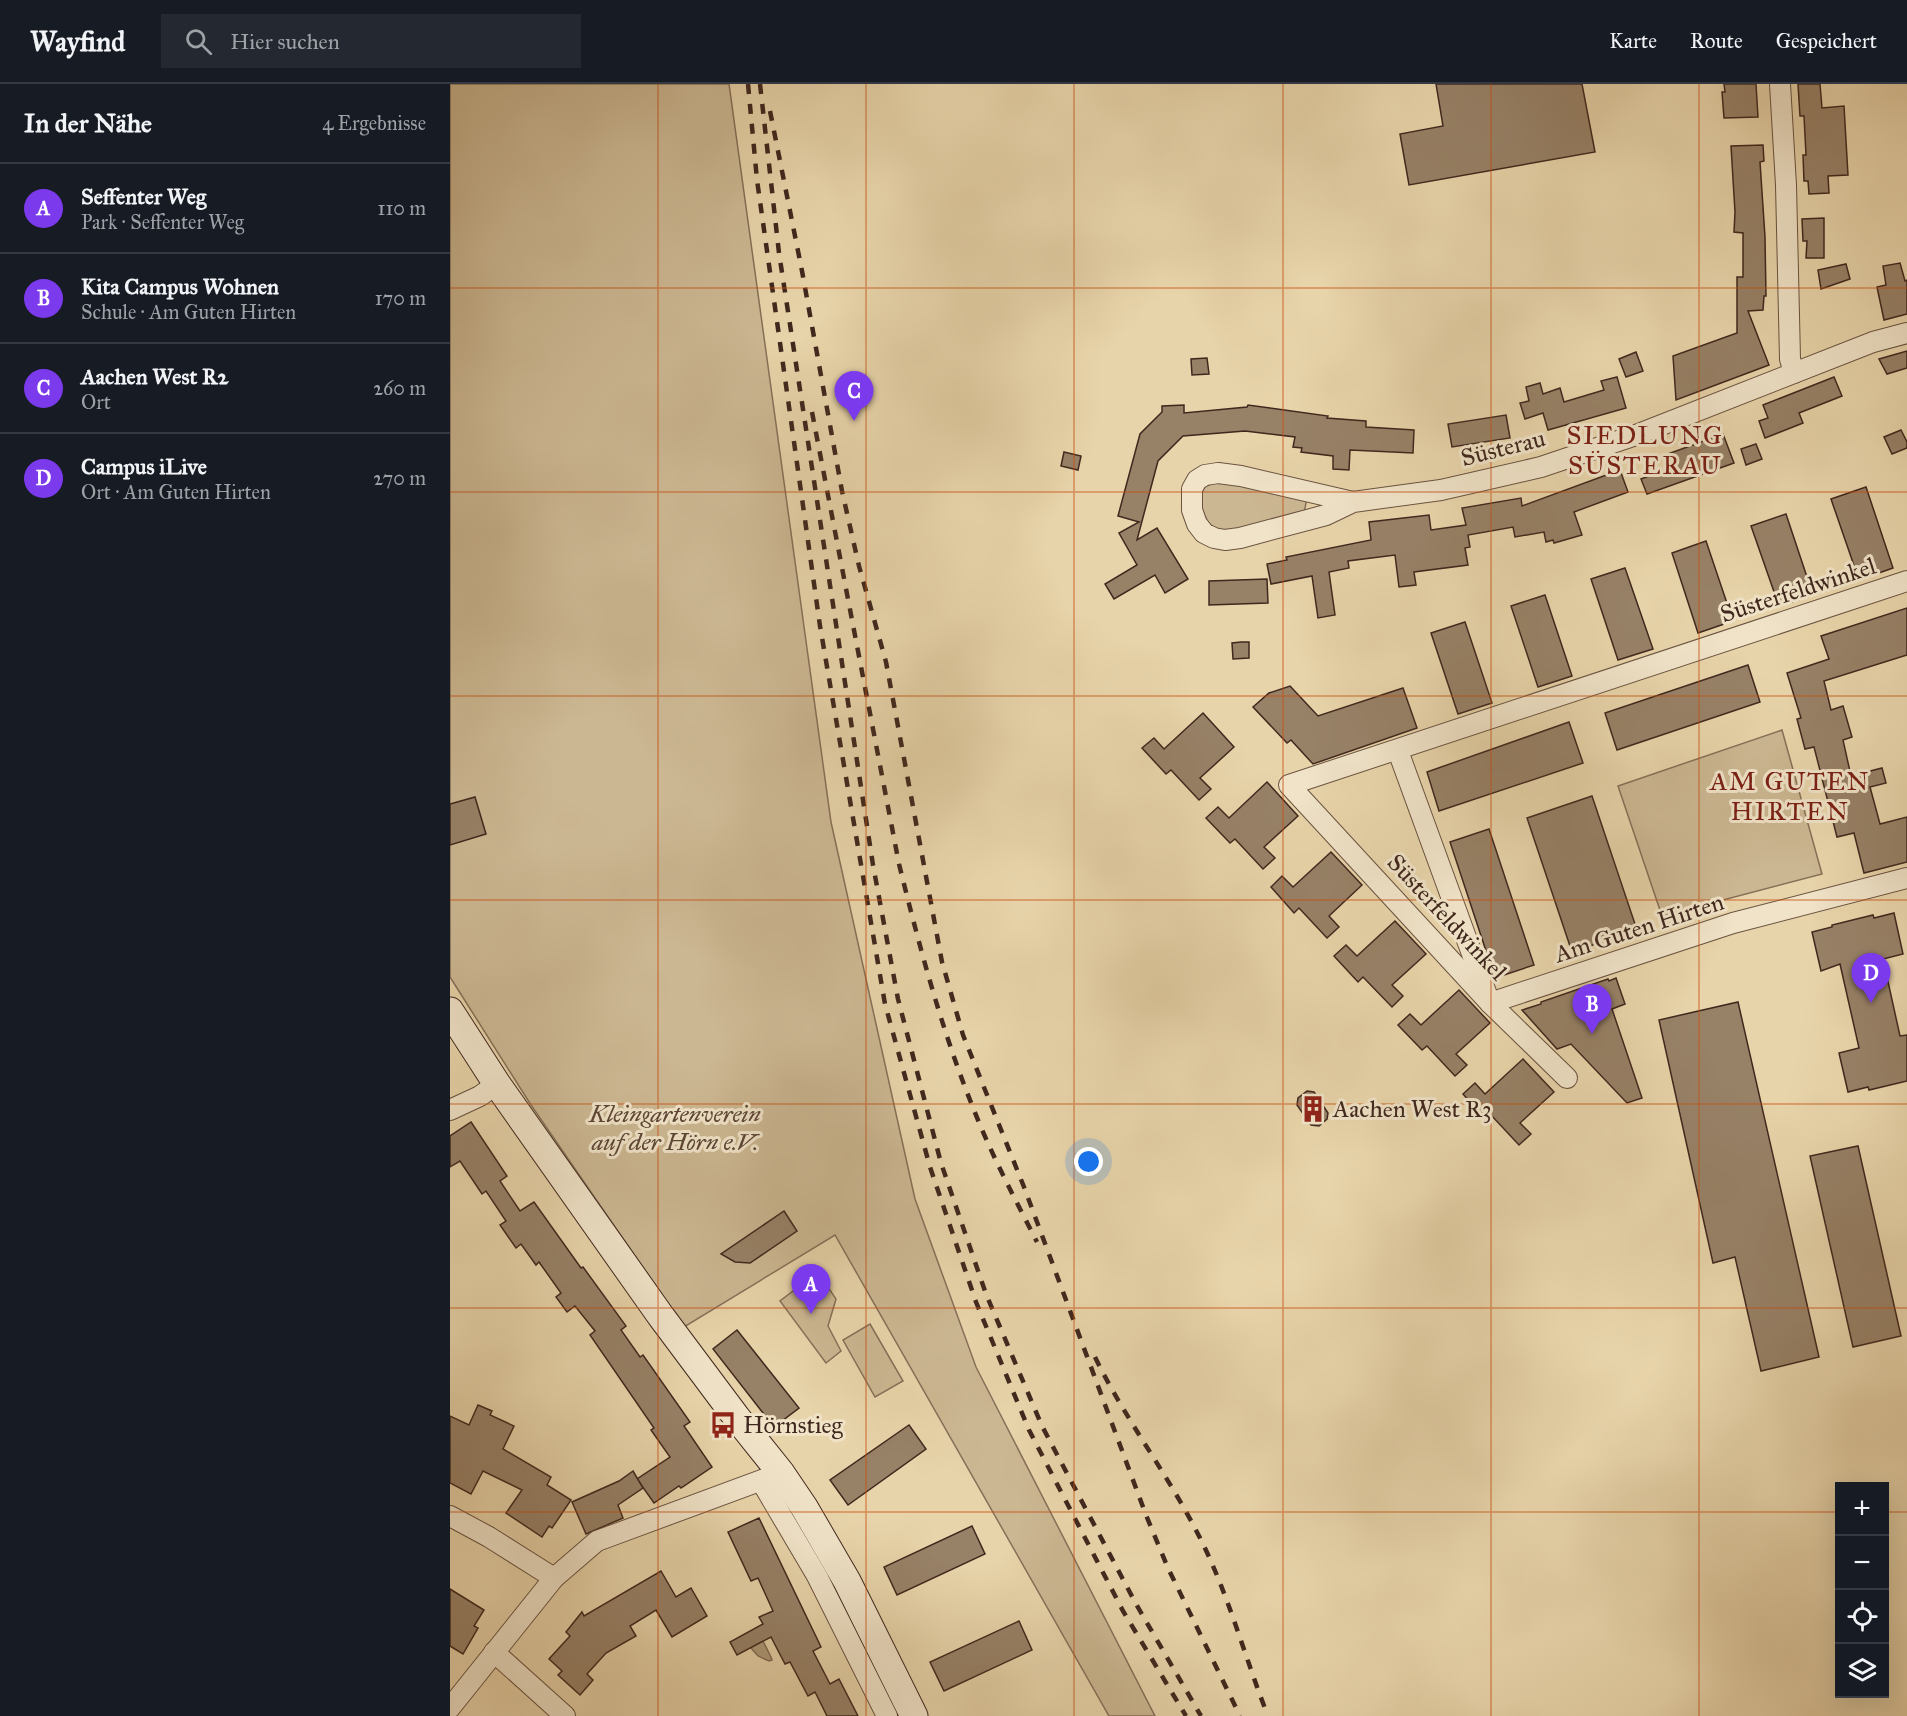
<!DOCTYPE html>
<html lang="de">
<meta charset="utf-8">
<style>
body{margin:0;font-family:"IM FELL Great Primer",serif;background:#242831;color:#f1f3f6}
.controls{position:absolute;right:18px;bottom:18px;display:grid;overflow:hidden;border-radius:0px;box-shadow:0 6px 24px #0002}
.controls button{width:54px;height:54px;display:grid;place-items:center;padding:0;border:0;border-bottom:2px solid #363941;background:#171b24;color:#f1f3f6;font:30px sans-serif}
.you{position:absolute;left:639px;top:1078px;width:21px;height:21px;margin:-15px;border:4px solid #fff;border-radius:50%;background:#1a73e8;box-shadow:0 0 0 9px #1a73e833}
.badge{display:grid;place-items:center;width:39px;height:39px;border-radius:50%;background:#7c3aed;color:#fff;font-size:20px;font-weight:700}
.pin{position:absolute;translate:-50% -50px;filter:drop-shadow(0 2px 3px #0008)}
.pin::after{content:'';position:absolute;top:32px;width:21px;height:18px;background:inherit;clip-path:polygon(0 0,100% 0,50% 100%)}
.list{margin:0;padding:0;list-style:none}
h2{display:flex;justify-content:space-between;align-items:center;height:78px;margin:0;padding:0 24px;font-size:26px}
h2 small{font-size:20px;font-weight:400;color:#9ea1a6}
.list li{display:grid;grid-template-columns:39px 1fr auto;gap:18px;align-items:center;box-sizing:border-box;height:90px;padding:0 24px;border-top:2px solid #363941}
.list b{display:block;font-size:22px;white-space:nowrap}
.list p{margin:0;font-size:20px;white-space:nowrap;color:#9ea1a6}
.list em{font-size:20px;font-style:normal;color:#9ea1a6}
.icon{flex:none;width:33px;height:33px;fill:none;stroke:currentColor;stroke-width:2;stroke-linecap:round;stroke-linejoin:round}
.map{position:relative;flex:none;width:1457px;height:1632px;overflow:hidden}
header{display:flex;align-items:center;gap:36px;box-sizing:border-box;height:84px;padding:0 30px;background:#171b24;border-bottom:2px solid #363941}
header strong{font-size:28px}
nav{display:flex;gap:33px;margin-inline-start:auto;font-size:21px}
.search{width:420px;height:54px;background:#242831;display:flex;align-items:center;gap:15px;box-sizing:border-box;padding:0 21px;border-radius:0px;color:#9ea1a6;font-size:22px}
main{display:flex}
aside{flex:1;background:#171b24}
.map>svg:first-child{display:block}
.green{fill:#cbb792;stroke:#867058;stroke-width:1.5}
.water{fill:#af9a7a;stroke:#836c55;stroke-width:1.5}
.building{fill:#978167;stroke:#40281e;stroke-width:1.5}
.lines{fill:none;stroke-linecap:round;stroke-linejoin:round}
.street-casing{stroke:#6a5341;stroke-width:22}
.secondary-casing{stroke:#40281e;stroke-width:29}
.street{stroke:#f0e3c8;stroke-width:20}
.secondary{stroke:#f0e3c8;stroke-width:27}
.rail{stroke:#40281e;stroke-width:4.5;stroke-dasharray:10 10;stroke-linecap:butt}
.grid{fill:none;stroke:#c64f10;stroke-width:1.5;stroke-opacity:0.55}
.labels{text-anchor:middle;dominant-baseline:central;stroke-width:6;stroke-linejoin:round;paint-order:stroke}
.street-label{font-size:24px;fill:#40281e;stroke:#f0e3c8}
.poi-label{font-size:24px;fill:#40281e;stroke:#f0e3c8;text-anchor:start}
.park-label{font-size:24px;font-style:italic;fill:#5c4535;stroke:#f0e3c8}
.neighbourhood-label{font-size:26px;letter-spacing:1.5px;fill:#7a1f14;stroke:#f0e3c8}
</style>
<header>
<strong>Wayfind</strong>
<div class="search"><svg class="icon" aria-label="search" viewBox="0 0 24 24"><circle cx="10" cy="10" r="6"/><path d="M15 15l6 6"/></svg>Hier suchen</div>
<nav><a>Karte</a><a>Route</a><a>Gespeichert</a></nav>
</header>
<main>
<aside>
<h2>In der Nähe<small>4 Ergebnisse</small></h2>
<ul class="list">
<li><span class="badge">A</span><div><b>Seffenter Weg</b><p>Park · Seffenter Weg</p></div><em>110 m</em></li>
<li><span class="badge">B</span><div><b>Kita Campus Wohnen</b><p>Schule · Am Guten Hirten</p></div><em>170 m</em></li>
<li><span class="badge">C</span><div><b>Aachen West R2</b><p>Ort</p></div><em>260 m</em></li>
<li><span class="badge">D</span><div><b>Campus iLive</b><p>Ort · Am Guten Hirten</p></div><em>270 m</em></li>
</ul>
</aside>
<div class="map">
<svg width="1457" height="1632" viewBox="0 0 1457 1632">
<rect width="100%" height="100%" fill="#e8d4aa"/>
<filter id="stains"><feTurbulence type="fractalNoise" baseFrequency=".00333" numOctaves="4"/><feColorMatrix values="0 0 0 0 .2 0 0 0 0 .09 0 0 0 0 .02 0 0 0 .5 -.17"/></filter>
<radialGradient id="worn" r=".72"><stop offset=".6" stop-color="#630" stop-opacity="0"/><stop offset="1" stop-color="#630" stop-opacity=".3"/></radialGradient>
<g class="green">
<polygon points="0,0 279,0 381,738 465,1115 526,1283 705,1632 659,1632 385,1151 234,1243 81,1021 0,893"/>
<path d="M769,398L857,414L854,429C832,435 785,454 765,444C758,441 754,431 752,424C750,416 750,408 756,402Z"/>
<polygon points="1332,646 1372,790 1212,832 1168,702"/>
<polygon points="368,1188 386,1215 378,1242 391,1267 376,1279 330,1217"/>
<polygon points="420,1240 453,1297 425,1313 393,1256"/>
</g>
<polygon class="water" points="311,1553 321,1573 322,1576 319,1577 308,1572 301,1564 302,1560"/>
<g class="building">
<polygon points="986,0 1132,0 1145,68 959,101 950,50 993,42"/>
<polygon points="1274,0 1306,0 1308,33 1274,34 1272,8 1275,8"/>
<polygon points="1348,0 1370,0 1372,24 1394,22 1398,91 1378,92 1379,109 1359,110 1358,97 1354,97 1353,71 1356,71 1354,32 1350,32"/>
<polygon points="1313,61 1314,77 1310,78 1315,153 1316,212 1314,212 1313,226 1298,227 1319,281 1226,316 1223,272 1287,249 1287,193 1293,193 1293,149 1284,148 1285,128 1281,62"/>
<polygon points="1374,134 1374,174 1356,174 1357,157 1353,157 1352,135"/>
<polygon points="1450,179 1455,197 1457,196 1457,230 1434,236 1427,203 1436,201 1433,182"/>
<polygon points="1396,180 1400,195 1371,205 1368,186"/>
<polygon points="1457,267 1457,284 1437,290 1429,275"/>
<polygon points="1186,268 1193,287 1176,293 1169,275"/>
<polygon points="757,274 759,290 742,291 741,275"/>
<polygon points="1167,293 1176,324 1098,346 1093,329 1075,335 1070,319 1079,317 1076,303 1090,299 1093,310 1110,304 1114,318 1154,306 1151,297"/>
<polygon points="1384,293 1392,312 1349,329 1353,339 1315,354 1309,337 1318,334 1313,321"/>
<polygon points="734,321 734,329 797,323 798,321 878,332 877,334 916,337 916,343 964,346 963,369 900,366 899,386 883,385 883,372 851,368 852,364 843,363 845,353 795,347 733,352 708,377 687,456 707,444 738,495 715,509 705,491 664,515 655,500 687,481 669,449 689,438 668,432 690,350 712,328 712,322"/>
<polygon points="1056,331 1060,354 1002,363 998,340"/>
<polygon points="1451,346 1457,358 1457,364 1442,370 1434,353"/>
<polygon points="1273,350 1284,379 1197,410 1191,395 1223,383 1218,370"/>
<polygon points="1306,360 1312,375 1296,381 1291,365"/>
<polygon points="614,368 631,372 628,386 611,382"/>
<polygon points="1170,386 1178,408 1124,428 1132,451 1104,459 1103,456 1096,458 1094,448 1065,453 1063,443 1018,451 1020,463 1015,464 1018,481 964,488 966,501 949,503 945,471 898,477 899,484 879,488 885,531 868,534 862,492 821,500 817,480 837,476 836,473 921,456 919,438 979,431 981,446 1016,441 1012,424 1071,414 1072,422"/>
<polygon points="1416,403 1443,484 1409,496 1381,415"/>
<polygon points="1336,430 1363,511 1329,522 1301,442"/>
<polygon points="1256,457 1283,537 1248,549 1222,469"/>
<polygon points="1175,484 1203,565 1168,576 1141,495"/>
<polygon points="817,495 818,519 759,521 759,497"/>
<polygon points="1095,511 1122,592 1088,603 1061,522"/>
<polygon points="1457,524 1457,571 1374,597 1381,626 1393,622 1402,653 1393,656 1401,692 1432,684 1436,699 1420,703 1430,740 1457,733 1457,778 1414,789 1404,749 1387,753 1364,663 1355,665 1347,635 1351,634 1337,589 1379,575 1371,552"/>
<polygon points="1015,538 1042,619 1008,630 981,549"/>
<polygon points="791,558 799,558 799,574 783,575 782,559"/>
<polygon points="1298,581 1310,618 1167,666 1155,629"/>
<polygon points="840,602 868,632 953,604 967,644 863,680 841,656 837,659 803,623 819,609"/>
<polygon points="753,629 784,663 750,694 761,705 749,716 721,686 716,690 692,664 704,654 714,665"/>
<polygon points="1119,638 1133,679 989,727 977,688"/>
<polygon points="817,698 848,732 814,763 825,774 813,785 785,755 780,759 756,734 768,723 779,734"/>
<polygon points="1142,712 1187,846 1122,868 1077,734"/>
<polygon points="25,713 36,750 0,761 0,720"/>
<polygon points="1039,745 1084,881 1045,894 1000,758"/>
<polygon points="881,768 912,801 879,832 889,843 877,854 849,824 844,829 821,803 832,792 843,803"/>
<polygon points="1444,829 1453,870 1433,875 1450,952 1457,951 1457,997 1419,1006 1418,1003 1398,1008 1389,969 1409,964 1390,880 1371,887 1362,848 1382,843 1382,841 1423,831 1424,834"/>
<polygon points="945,837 976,870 942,901 953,912 942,923 913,893 908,898 884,872 896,861 907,872"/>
<polygon points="1166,894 1175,920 1162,925 1192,1014 1177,1019 1121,960 1107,965 1072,926 1091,920 1091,918 1158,895 1159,897"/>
<polygon points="1009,906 1040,939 1006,970 1017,981 1005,992 977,962 972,966 948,941 960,930 971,941"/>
<polygon points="1288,918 1369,1273 1311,1287 1285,1173 1263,1179 1209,936"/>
<polygon points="1073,975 1104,1008 1070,1039 1081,1050 1069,1061 1041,1031 1036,1036 1013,1010 1025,999 1035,1010"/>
<polygon points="857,1007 864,1008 878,1029 877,1035 869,1042 861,1041 847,1021 848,1014"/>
<polygon points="21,1038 57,1092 50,1097 70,1127 84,1118 131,1184 133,1183 176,1242 171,1246 190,1273 193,1271 240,1338 234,1342 262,1383 231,1404 229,1402 204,1419 187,1395 220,1373 201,1346 204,1344 140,1251 145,1247 125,1222 117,1228 106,1213 111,1209 89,1178 86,1181 71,1160 66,1164 50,1141 56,1137 36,1107 32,1110 10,1077 0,1083 0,1052"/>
<polygon points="1408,1062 1451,1252 1403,1263 1360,1072"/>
<polygon points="334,1127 347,1147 300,1179 285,1178 271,1170"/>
<polygon points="287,1246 349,1324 324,1343 263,1265"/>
<polygon points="28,1321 42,1327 40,1331 64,1342 53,1365 101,1393 97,1401 121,1416 102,1444 99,1442 92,1453 56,1429 72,1406 33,1387 21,1410 0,1399 0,1332 19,1341"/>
<polygon points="459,1341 476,1365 398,1421 380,1396"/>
<polygon points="183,1387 193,1404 168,1421 173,1434 136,1450 122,1418 169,1397"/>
<polygon points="309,1434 371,1563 363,1567 380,1600 389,1595 408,1632 377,1632 365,1608 358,1612 340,1578 335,1580 321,1553 287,1571 280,1558 313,1540 309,1533 323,1527 308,1494 301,1497 278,1448"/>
<polygon points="522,1442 535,1470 447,1511 434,1483"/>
<polygon points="211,1487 226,1513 241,1504 257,1532 222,1553 206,1526 180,1542 186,1552 156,1569 137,1590 143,1596 130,1611 108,1591 112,1587 99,1575 120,1552 116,1548 132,1528 134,1532"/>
<polygon points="0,1505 34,1526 24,1542 28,1544 13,1570 0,1562"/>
<polygon points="569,1537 582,1566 494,1607 480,1578"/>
</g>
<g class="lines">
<defs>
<g id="street">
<polyline points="1330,0 1336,101 1340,275 1344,289"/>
<polyline points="903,418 791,392 768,389 755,391 747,396 742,405 742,426 747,440 754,449 764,454 775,456 790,454 876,431 903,418 991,406 1091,383 1186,351 1423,258 1457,249"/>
<polyline points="948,667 1037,911"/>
<polyline points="1040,919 1283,839 1457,794"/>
<polyline points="1117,994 1040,919 839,701 1457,497"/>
<polyline points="0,1026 30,1012 47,1000"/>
<polyline points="311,1397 367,1492 437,1632"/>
<polyline points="0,1432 39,1453 104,1494"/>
<polyline points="44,1568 115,1632"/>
<polyline points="0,1624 104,1494 147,1457 331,1389"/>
</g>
<polyline id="secondary" points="0,927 47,1000 210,1231 287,1334 331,1389 354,1423 397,1497 464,1632"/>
</defs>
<use href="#street" class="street-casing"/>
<use href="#secondary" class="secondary-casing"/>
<use href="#street" class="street"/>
<use href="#secondary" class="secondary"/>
<g class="rail">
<polyline points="298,0 307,96 370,542 435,920 480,1083 526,1218 579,1346 673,1527 736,1632"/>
<polyline points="310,0 329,169 423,781 448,915 491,1079 536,1210 592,1342 686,1520 751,1632"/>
<polyline points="320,27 352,187 392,407 409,482 436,578 492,878 513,951 574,1103 696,1431 718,1484 790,1632"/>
<path d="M362,328L449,780C469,861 491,944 522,1021C540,1068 564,1113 587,1158"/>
<path d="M645,1273C676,1337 720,1393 751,1456C779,1512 795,1574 818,1632"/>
</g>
</g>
<path class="grid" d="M208,0V1632M416,0V1632M624,0V1632M833,0V1632M1041,0V1632M1249,0V1632M0,204H1457M0,408H1457M0,612H1457M0,816H1457M0,1020H1457M0,1224H1457M0,1428H1390M1434,1428H1457"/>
<defs>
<symbol id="building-bare" viewBox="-9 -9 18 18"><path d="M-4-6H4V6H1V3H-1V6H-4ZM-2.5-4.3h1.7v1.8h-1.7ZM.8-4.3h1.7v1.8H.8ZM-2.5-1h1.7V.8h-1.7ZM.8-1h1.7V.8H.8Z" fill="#8f2418" stroke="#f0e3c8" stroke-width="2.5" paint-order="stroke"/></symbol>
<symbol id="bus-bare" viewBox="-9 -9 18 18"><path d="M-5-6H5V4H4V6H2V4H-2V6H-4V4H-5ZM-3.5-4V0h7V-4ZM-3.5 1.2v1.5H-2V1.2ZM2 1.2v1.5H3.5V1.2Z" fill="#8f2418" stroke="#f0e3c8" stroke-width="2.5" paint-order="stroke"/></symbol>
</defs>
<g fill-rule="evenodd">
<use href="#building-bare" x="844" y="1006" width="38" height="38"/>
<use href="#bus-bare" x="254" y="1322" width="38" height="38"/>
</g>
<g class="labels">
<g class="street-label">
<text transform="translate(1053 364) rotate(-14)">Süsterau</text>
<text transform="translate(1348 506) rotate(-18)">Süsterfeldwinkel</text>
<text transform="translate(997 833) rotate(47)">Süsterfeldwinkel</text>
<text transform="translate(1189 844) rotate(-18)">Am Guten Hirten</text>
</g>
<g class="poi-label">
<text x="883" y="1025">Aachen West R3</text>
<text x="293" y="1341">Hörnstieg</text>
</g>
<g class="park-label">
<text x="225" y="1030">Kleingartenverein<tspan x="225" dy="28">auf der Hörn e.V.</tspan></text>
</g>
<g class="neighbourhood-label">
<text x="1195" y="351">SIEDLUNG<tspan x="1195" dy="30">SÜSTERAU</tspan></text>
<text x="1340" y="697">AM GUTEN<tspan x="1340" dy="30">HIRTEN</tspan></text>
</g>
</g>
<rect width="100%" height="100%" filter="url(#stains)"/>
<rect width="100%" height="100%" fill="url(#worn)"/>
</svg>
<div class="controls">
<button>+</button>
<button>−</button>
<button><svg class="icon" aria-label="locate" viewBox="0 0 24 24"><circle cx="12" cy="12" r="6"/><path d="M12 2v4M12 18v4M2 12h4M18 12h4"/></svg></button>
<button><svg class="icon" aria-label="layers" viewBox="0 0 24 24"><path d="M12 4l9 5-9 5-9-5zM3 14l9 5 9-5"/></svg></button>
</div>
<div class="you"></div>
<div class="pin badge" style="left:361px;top:1230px">A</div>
<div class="pin badge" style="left:1142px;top:950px">B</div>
<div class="pin badge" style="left:404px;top:337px">C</div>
<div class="pin badge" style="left:1421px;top:919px">D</div>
</div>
</main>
